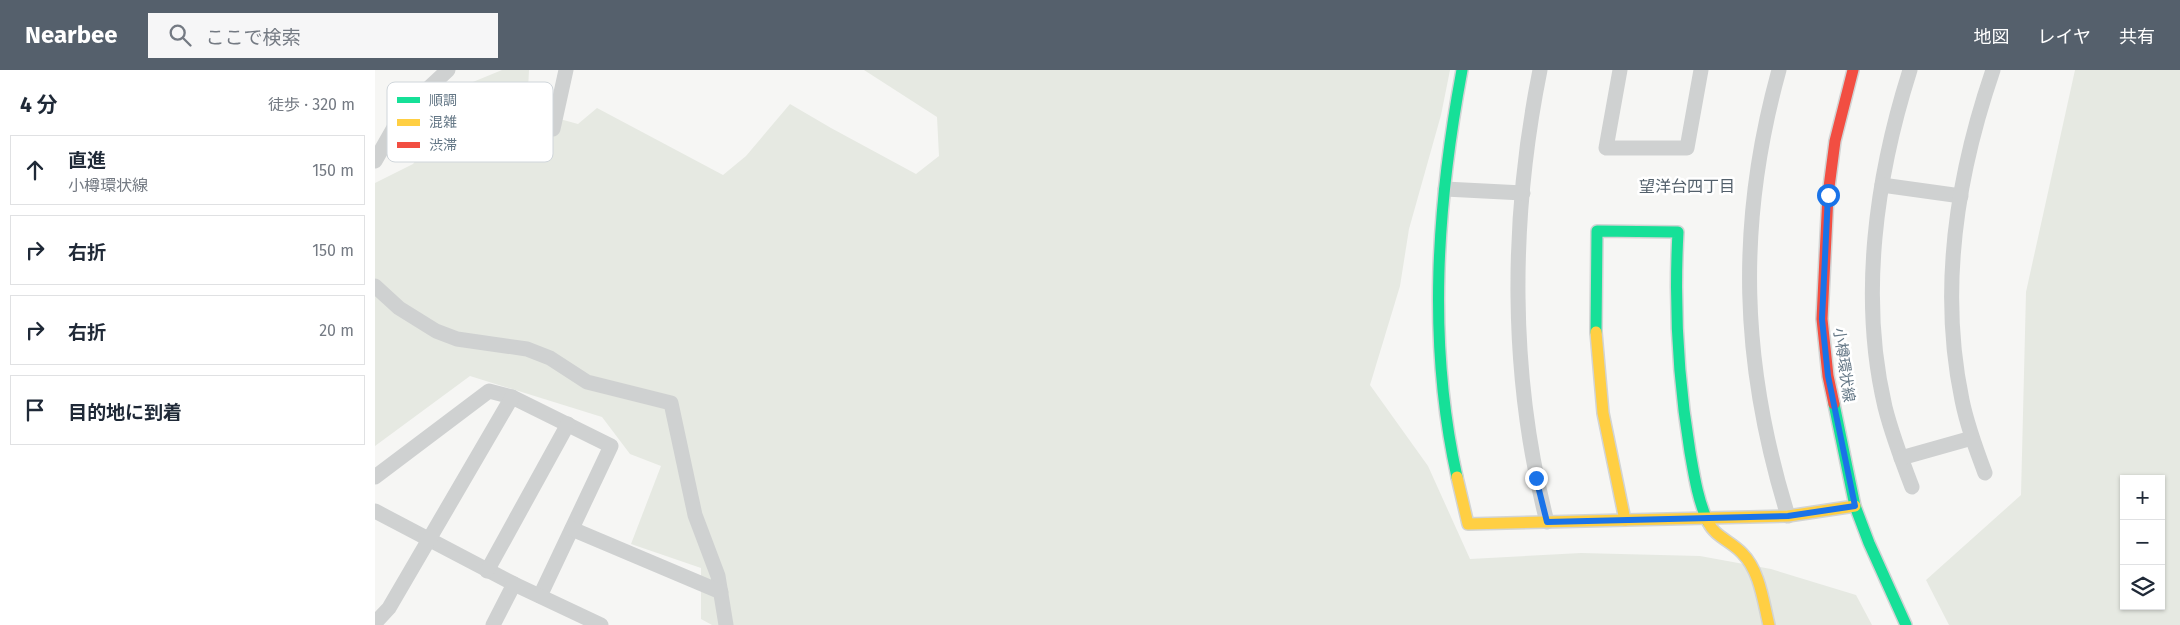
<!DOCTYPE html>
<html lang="ja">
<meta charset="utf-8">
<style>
body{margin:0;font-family:"Fira Sans","Noto Sans JP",sans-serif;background:#f6f6f7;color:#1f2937}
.controls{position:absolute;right:15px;bottom:15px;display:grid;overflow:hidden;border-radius:0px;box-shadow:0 1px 4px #0004}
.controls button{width:45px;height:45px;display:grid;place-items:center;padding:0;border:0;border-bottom:1px solid #e0e1e3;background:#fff;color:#1f2937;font:25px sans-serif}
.stop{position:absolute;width:15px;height:15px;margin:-11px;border:4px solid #1a73e8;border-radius:50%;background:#fff}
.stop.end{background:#1a73e8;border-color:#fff;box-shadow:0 1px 5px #0008}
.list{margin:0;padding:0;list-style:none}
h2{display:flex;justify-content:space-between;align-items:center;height:65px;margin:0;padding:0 20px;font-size:21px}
h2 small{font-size:16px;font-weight:400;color:#747a83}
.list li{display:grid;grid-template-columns:32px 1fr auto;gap:15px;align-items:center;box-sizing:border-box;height:70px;margin:0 10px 10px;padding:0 10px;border:1px solid #e0e1e3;border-radius:0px}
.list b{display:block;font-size:19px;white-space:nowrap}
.list p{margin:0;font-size:16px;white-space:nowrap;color:#747a83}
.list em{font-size:16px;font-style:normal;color:#747a83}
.icon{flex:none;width:28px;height:28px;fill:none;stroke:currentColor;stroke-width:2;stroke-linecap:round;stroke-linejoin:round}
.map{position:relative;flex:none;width:1805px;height:555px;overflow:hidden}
header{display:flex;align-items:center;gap:30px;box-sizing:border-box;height:70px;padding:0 25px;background:#55606c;color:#fff}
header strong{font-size:24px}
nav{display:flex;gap:28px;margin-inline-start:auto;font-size:18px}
.search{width:350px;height:45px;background:#f6f6f7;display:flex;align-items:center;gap:12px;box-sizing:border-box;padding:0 18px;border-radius:0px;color:#747a83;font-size:19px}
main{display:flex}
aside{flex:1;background:#fff}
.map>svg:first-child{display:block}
.green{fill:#e6e9e2;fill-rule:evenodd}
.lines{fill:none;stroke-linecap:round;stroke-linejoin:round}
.fast-casing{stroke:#d2d4d4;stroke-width:14}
.slow-casing{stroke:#d2d4d4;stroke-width:14}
.jam-casing{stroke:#d2d4d4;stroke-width:14}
.street{stroke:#cfd1d1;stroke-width:15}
.fast{stroke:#16e098;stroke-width:11}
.slow{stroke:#ffcf43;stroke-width:11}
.jam{stroke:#f24e42;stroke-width:11}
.route{stroke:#1a73e8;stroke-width:6}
.labels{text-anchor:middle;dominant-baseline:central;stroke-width:5;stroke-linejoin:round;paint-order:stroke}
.street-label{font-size:15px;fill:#647786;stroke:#fff}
.neighbourhood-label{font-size:16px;fill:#53606b;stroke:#fff}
.key{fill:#fff;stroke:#d0d6db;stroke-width:1}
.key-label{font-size:14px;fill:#647786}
</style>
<header>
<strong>Nearbee</strong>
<div class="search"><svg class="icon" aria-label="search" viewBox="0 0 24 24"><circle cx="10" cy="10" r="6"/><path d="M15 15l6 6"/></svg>ここで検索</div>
<nav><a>地図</a><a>レイヤ</a><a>共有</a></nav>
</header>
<main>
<aside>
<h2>4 分<small>徒歩 · 320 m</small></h2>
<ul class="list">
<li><svg class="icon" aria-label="ahead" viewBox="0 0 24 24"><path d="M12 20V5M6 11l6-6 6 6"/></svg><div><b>直進</b><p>小樽環状線</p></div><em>150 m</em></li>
<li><svg class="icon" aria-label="right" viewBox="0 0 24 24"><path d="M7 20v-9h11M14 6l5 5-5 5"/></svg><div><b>右折</b></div><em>150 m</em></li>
<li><svg class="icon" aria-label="right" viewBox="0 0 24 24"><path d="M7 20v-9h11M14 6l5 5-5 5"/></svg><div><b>右折</b></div><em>20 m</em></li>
<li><svg class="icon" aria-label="arrive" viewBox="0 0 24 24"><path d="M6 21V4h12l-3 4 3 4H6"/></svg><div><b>目的地に到着</b></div></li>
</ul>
</aside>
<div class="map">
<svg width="1805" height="555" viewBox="0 0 1805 555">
<rect width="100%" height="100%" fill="#f6f6f4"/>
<g class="green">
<polygon points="127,0 154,0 152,40 203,54 222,38 348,105 371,86 415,34 456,58 541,104 564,86 562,47 489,0 1075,0 1066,45 1034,159 1025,216 995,315 1053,396 1095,489 1206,483 1325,486 1396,499 1481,525 1497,555 337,555 326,549 326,498 256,474 286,396 255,384 227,347 95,306 0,376 0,113 38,94 61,64 76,21"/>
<path d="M1700,0H1805V555H1574L1551,510L1646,425L1651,222ZM1749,409H1786V536H1749Z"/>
</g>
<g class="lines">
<defs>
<g id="fast">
<path d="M1221,262L1222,161L1303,162C1299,236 1303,309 1315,382C1319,405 1323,431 1333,452"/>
<polyline points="1459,334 1480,436 1494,473 1531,555"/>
<path d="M1082,407C1052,272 1062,134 1087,0"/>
</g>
<g id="slow">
<polyline points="1221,262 1228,343 1250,450"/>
<polyline points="1082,407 1093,454 1413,446 1480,436"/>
<path d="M1333,452C1340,467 1356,471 1367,483C1385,501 1388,531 1394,555"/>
</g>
<polyline id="jam" points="1459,334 1453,306 1447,249 1453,125 1460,71 1478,0"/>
</defs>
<use href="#fast" class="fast-casing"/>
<use href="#slow" class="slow-casing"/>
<use href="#jam" class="jam-casing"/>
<g class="street">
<path d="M1165,0C1135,149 1134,304 1172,452"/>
<polyline points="1245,0 1231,78 1312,78 1326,0"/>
<path d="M1404,0C1361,155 1366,294 1413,446"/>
<path d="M1535,0C1501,107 1484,227 1510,337C1517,365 1527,391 1537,417"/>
<polyline points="178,59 191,0"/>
<polyline points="0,91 21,54 45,26 73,0"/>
<polyline points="1507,115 1586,126"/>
<polyline points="1070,119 1148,123"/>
<polyline points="0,216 24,238 61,261 82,269 152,279 175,288 212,312 296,333 320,445 343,506 351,555"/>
<polyline points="1526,388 1597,368"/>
<path d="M1610,403C1601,379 1592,355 1587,330C1564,220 1582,105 1618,0"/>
<polyline points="0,407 114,321 137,327 236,376 165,526"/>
<polyline points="0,441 139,514 226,555"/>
<polyline points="197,459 346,522"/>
<polyline points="112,501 193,354"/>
<polyline points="0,553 14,538 137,327"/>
<polyline points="118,555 139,514"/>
</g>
<use href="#fast" class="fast"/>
<use href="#slow" class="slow"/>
<use href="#jam" class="jam"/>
</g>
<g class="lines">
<polyline class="route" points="1161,408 1172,452 1413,446 1480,436 1453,306 1447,249 1453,125"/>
</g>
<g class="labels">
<g class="street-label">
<text transform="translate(1469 295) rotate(82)">小樽環状線</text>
</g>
<g class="neighbourhood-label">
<text x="1312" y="116">望洋台四丁目</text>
</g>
</g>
<rect x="12" y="12" width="166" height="80" rx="8" class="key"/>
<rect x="22" y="27" width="23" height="6" fill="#16e098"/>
<rect x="22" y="49" width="23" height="7" fill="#ffcf43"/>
<rect x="22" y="72" width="23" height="6" fill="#f24e42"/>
<g class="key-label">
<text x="54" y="35">順調</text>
<text x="54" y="57">混雑</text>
<text x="54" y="80">渋滞</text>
</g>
</svg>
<div class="controls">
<button>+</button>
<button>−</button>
<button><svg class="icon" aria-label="layers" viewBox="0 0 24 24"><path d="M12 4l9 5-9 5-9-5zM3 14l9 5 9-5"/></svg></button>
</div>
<div class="stop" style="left:1453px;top:125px"></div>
<div class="stop end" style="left:1161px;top:408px"></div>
</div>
</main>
